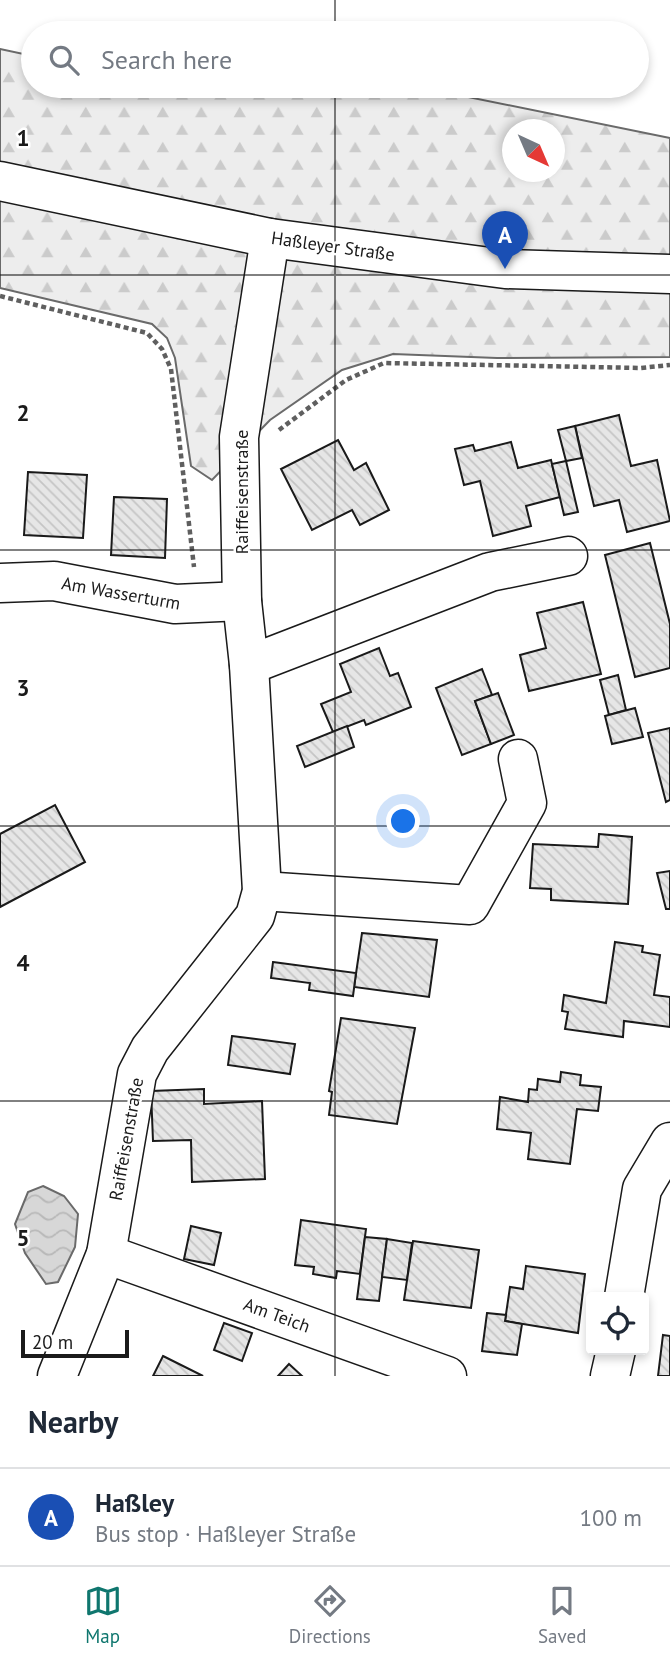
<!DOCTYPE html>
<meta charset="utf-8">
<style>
body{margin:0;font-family:"PT Sans",sans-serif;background:#f2f2f3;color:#1f2937}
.controls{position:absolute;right:21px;bottom:21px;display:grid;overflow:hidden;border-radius:7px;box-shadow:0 4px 10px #0003}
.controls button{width:63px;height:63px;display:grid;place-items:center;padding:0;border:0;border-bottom:2px solid #e0e1e3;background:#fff;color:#1f2937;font:35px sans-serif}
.compass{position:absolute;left:502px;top:119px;width:63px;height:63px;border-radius:50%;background:#fff;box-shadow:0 4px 10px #0003;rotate:136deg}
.scale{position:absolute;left:21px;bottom:18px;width:108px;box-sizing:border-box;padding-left:7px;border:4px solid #1a1a1a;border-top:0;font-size:19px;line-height:24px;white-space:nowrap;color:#1a1a1a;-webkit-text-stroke:5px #fff;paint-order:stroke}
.you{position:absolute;left:404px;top:822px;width:24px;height:24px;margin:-18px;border:5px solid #fff;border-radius:50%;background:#1a73e8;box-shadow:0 0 0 10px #1a73e833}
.badge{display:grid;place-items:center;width:46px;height:46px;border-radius:50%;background:#0f766e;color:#fff;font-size:23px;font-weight:700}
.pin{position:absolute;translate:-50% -58px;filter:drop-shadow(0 2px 4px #0008)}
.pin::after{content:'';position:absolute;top:37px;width:24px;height:21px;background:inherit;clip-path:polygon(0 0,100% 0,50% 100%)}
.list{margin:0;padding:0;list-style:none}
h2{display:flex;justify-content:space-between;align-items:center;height:91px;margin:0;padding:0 28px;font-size:30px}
h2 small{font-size:23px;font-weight:400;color:#747a83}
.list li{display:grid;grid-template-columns:46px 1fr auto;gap:21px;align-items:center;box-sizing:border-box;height:98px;padding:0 28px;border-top:2px solid #e0e1e3}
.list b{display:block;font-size:26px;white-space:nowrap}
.list p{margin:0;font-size:23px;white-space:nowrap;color:#747a83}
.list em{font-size:23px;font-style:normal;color:#747a83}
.icon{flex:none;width:38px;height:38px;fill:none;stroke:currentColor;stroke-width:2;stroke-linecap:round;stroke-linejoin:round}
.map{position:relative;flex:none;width:670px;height:1376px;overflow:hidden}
.search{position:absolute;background:#fff;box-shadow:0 4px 10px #0003;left:21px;right:21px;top:21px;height:77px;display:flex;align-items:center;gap:18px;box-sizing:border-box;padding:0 24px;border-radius:38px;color:#747a83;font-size:26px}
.sheet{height:189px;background:#fff}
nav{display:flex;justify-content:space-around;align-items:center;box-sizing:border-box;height:98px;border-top:2px solid #e0e1e3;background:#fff;font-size:19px;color:#747a83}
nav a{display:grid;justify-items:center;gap:4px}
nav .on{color:#0f766e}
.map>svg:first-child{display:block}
.forest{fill:url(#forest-firs);stroke:#6a6a6a;stroke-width:2;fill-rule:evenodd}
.water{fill:url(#water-waves);stroke:#6a6a6a;stroke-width:2}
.building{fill:url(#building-back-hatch);stroke:#1a1a1a;stroke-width:2}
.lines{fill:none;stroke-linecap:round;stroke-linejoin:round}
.minor-casing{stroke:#1a1a1a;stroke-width:41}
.major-casing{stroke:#1a1a1a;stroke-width:41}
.path{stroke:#5f5f5f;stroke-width:4.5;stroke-dasharray:5 3.5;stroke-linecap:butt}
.minor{stroke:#fff;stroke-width:38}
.major{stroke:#fff;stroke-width:38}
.grid{fill:none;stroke:#1a1a1a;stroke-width:2;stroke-opacity:0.55}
.labels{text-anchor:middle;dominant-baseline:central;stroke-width:5;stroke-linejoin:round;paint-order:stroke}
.street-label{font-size:18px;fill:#1a1a1a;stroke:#fff}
.grid-label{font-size:23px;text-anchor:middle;font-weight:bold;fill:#1a1a1a;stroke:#fff;stroke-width:5;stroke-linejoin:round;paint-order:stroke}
</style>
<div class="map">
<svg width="670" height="1376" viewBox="0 0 670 1376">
<defs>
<pattern id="forest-firs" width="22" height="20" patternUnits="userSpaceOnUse" patternTransform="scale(1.75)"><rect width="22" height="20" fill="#ededed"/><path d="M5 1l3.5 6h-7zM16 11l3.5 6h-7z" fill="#cbcbcb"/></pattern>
<pattern id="water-waves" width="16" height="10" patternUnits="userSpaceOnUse" patternTransform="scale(1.75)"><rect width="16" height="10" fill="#d7d7d7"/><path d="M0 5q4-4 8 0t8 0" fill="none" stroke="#b8b8b8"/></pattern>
<pattern id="building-back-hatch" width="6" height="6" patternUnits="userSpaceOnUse" patternTransform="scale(1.75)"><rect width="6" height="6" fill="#e6e6e6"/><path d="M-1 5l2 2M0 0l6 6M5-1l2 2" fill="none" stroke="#c5c5c5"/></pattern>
</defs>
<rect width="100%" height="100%" fill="#fff"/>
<path class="forest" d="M0,49L33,56V86H414L670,138V357L497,358L393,354L342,370L270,420L212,480L191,466L175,358L167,338L152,324L0,288ZM512,130H554V172H512Z"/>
<polygon class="water" points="43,1186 64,1196 78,1214 75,1247 58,1282 46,1284 25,1253 15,1224 28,1192"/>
<g class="building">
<polygon points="619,415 631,466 657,460 670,521 627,532 619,500 594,506 575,426"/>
<polygon points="575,426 582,458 566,461 558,430"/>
<polygon points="338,440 354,470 366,463 389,510 360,525 352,510 312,530 281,469"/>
<polygon points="511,442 518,468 551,460 560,497 526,506 531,526 493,536 480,481 464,485 455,449 473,445 475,451"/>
<polygon points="566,461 578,512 564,515 552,464"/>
<polygon points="28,472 87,475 83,538 24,535"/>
<polygon points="114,497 167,499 165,558 111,555"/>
<polygon points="650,543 670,624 670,668 635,677 605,555"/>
<polygon points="583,602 601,674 529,691 520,655 546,648 537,613"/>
<polygon points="379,648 390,676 398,673 411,707 366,725 364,720 333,732 321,704 351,692 340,664"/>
<polygon points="482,669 492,695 475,701 491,744 462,755 436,688"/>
<polygon points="618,675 626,710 609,715 600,680"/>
<polygon points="498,693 514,735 491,744 475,701"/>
<polygon points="635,708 643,737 612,744 605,716"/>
<polygon points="347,726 354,747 305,767 297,746"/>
<polygon points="670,728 670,800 666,802 648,733"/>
<polygon points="55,805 85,862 0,907 0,834"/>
<polygon points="599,834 632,837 628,904 551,900 551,889 530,888 533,844 598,847"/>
<polygon points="670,871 670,909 666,909 657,873"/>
<polygon points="362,933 437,940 429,997 354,987"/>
<polygon points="615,942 643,946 642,952 660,955 654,995 670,997 670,1027 624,1021 623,1037 565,1029 568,1012 562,1011 564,995 606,1003"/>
<polygon points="273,962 356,973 353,996 309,990 310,983 271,978"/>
<polygon points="341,1018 415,1028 397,1124 329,1115 332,1092 329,1091"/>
<polygon points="232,1036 295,1044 290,1074 228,1065"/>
<polygon points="561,1072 581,1075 580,1085 601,1087 598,1111 577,1109 570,1164 528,1159 531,1133 497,1129 500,1097 528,1102 529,1089 537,1090 538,1079 560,1082"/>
<polygon points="204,1089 204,1104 262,1101 265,1179 192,1182 191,1140 153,1141 151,1091"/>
<polygon points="301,1220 366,1229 360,1274 337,1271 336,1278 313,1274 314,1267 295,1265"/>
<polygon points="191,1226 221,1233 214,1265 184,1259"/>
<polygon points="365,1237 387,1239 379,1301 357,1299"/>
<polygon points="387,1239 412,1243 407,1280 382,1277"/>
<polygon points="413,1241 479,1250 471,1308 404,1300"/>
<polygon points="526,1266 585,1274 578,1333 505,1321 510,1287 523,1289"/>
<polygon points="487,1313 506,1315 505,1321 522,1324 517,1355 482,1351"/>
<polygon points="224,1323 252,1333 242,1361 214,1350"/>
<polygon points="663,1335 670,1336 670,1376 658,1376"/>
<polygon points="163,1356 203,1376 153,1376"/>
<polygon points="289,1364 302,1376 278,1376"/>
</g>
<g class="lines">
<defs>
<g id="minor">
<polyline points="0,583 54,581 175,604 242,601"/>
<polyline points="249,665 490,572 568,556"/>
<polyline points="262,891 470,905 527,803 518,759"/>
<polyline points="106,1254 447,1376"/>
<polyline points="624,1297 642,1189 670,1142"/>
<polyline points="57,1376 106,1254 137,1074 150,1049 255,916 262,891 249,665 242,601 239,437 270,238"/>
<polyline points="610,1376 616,1350"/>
</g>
<polyline id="major" points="0,181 270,238 505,269 670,274"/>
</defs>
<use href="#minor" class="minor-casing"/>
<use href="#major" class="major-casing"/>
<g class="path">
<polyline points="0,296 147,333 162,349 171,369 194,567"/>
<polyline points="279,430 346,380 384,363 641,368 670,365"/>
</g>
<use href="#minor" class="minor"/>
<use href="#major" class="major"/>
</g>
<path class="grid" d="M335,0V33M335,86V1376M0,275H670M0,550H670M0,826H670M0,1101H670"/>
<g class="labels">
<g class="street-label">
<text transform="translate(333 246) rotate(8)">Haßleyer Straße</text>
<text transform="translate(241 492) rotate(-90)">Raiffeisenstraße</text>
<text transform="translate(121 593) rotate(10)">Am Wasserturm</text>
<text transform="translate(126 1139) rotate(-80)">Raiffeisenstraße</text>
<text transform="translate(277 1315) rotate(20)">Am Teich</text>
</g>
</g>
<g class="grid-label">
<text x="23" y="146">1</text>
<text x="23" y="421">2</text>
<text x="23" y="696">3</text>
<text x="23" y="971">4</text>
<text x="23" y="1246">5</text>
</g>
</svg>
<div class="controls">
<button><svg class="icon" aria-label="locate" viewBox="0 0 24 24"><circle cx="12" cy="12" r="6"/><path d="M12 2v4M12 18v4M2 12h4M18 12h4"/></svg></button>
</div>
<svg class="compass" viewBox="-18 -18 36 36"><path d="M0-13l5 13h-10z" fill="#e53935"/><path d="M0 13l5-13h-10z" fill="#747a83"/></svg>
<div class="scale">20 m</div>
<div class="you"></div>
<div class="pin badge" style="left:505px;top:269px;background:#1a4fb4">A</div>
<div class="search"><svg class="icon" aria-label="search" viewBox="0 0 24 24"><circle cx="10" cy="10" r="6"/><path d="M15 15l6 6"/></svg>Search here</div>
</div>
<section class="sheet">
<h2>Nearby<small></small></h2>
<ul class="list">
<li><span class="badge" style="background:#1a4fb4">A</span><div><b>Haßley</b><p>Bus stop · Haßleyer Straße</p></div><em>100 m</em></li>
</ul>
</section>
<nav>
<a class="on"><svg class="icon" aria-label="map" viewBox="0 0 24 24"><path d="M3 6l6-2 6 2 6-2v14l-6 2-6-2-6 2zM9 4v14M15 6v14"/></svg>Map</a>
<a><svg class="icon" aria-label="directions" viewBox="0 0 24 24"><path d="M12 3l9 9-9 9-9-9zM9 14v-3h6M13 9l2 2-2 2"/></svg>Directions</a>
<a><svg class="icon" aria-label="saved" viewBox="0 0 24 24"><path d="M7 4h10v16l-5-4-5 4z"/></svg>Saved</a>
</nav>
